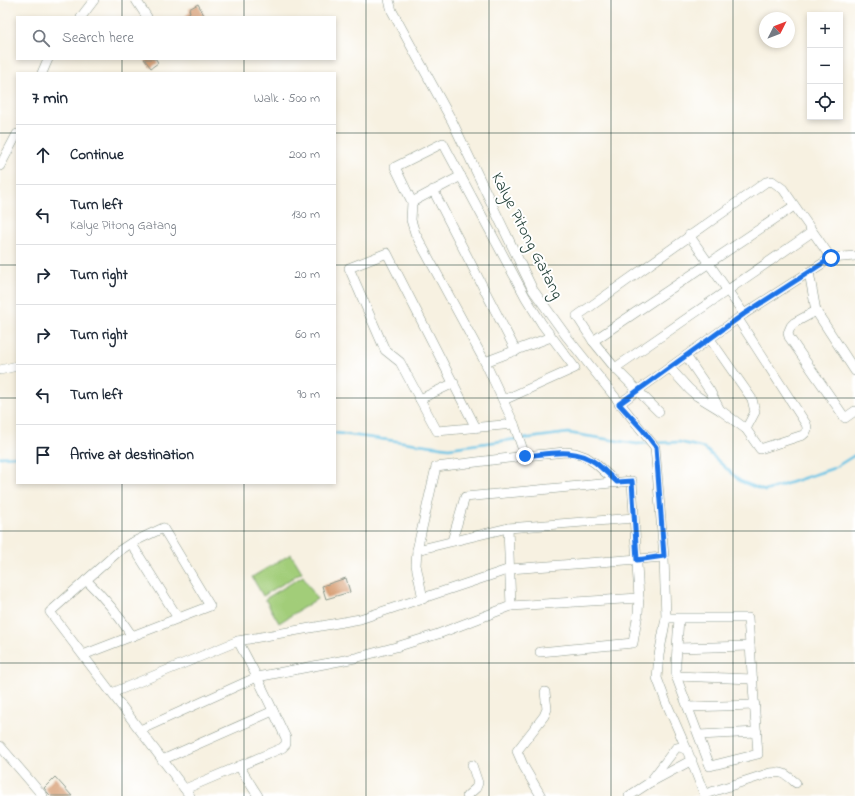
<!DOCTYPE html>
<meta charset="utf-8">
<style>
body{margin:0;font-family:"Indie Flower",sans-serif;background:#f6f6f7;color:#1f2937}
.controls{position:absolute;right:12px;top:12px;display:grid;overflow:hidden;border-radius:0px;box-shadow:0 2px 6px #0003}
.controls button{width:36px;height:36px;display:grid;place-items:center;padding:0;border:0;border-bottom:1px solid #e0e1e3;background:#fff;color:#1f2937;font:20px sans-serif}
.compass{position:absolute;left:759px;top:12px;width:36px;height:36px;border-radius:50%;background:#fff;box-shadow:0 2px 6px #0003;rotate:48deg}
.stop{position:absolute;width:12px;height:12px;margin:-9px;border:3px solid #1a73e8;border-radius:50%;background:#fff}
.stop.end{background:#1a73e8;border-color:#fff;box-shadow:0 1px 4px #0008}
.list{margin:0;padding:0;list-style:none}
h2{display:flex;justify-content:space-between;align-items:center;height:52px;margin:0;padding:0 16px;font-size:17px}
h2 small{font-size:13px;font-weight:400;color:#747a83}
.list li{display:grid;grid-template-columns:26px 1fr auto;gap:12px;align-items:center;box-sizing:border-box;height:60px;padding:0 16px;border-top:1px solid #e0e1e3}
.list b{display:block;font-size:15px;white-space:nowrap}
.list p{margin:0;font-size:13px;white-space:nowrap;color:#747a83}
.list em{font-size:13px;font-style:normal;color:#747a83}
.icon{flex:none;width:22px;height:22px;fill:none;stroke:currentColor;stroke-width:2;stroke-linecap:round;stroke-linejoin:round}
.map{position:relative;flex:none;width:855px;height:796px;overflow:hidden}
.search{position:absolute;background:#fff;box-shadow:0 2px 6px #0003;left:16px;top:16px;width:320px;height:44px;display:flex;align-items:center;gap:10px;box-sizing:border-box;padding:0 14px;border-radius:0px;color:#747a83;font-size:15px}
.panel{position:absolute;background:#fff;box-shadow:0 2px 6px #0003;left:16px;top:72px;width:320px;height:412px;border-radius:0px}
.map>svg:first-child{display:block}
.green{fill:#a2cd79;stroke:#608556}
.lines{fill:none;stroke-linecap:round;stroke-linejoin:round}
.stream{stroke:#67c3e5;stroke-width:2.5}
.building{fill:#d69b70}
.minor-casing{stroke:#8b978a;stroke-width:10}
.minor{stroke:#fff;stroke-width:9}
.route{stroke:#1a73e8;stroke-width:5}
.grid{fill:none;stroke:#1f3d34;stroke-width:1;stroke-opacity:0.55}
.labels{text-anchor:middle;dominant-baseline:central;stroke-width:4;stroke-linejoin:round;paint-order:stroke}
.street-label{font-size:17px;fill:#1f3d34;stroke:#fff}
</style>
<div class="map">
<svg width="855" height="796" viewBox="0 0 855 796">
<rect width="100%" height="100%" fill="#fff"/>
<filter id="ink" filterUnits="userSpaceOnUse"><feTurbulence type="fractalNoise" baseFrequency=".025" numOctaves="2"/><feDisplacementMap in="SourceGraphic" scale="8" xChannelSelector="R" yChannelSelector="G"/><feConvolveMatrix kernelMatrix="1 2 1 2 8 2 1 2 1" color-interpolation-filters="sRGB"/></filter>
<filter id="wash" filterUnits="userSpaceOnUse"><feTurbulence type="fractalNoise" baseFrequency=".012" numOctaves="4" result="noise"/><feDisplacementMap in="SourceGraphic" scale="16" xChannelSelector="R" yChannelSelector="G"/><feGaussianBlur stdDeviation="0.9" result="paint"/><feColorMatrix in="noise" values="0 0 0 0 0 0 0 0 0 0 0 0 0 0 0 0 0 1.4 0 .05"/><feComposite in="paint" operator="in"/></filter>
<g filter="url(#wash)">
<rect width="100%" height="100%" fill="#f7f1e1"/>
<g class="green">
<polygon points="291,554 302,572 263,596 252,577"/>
<polygon points="303,576 317,599 279,623 265,599"/>
</g>
<g class="lines">
<g class="stream">
<polyline points="335,433 449,448 517,439"/>
<polyline points="522,439 568,433 637,444 648,443"/>
<polyline points="655,443 679,442 704,448 740,481 765,491 834,468 855,455"/>
<polyline points="0,457 17,456"/>
</g>
</g>
<g id="blocks">
<g class="building">
<polygon points="198,4 205,17 184,17 190,12 189,9"/>
<polygon points="144,59 156,59 158,63 151,68"/>
<polygon points="346,578 350,592 326,599 322,586"/>
<polygon points="55,777 72,796 51,796 48,793 44,788"/>
</g>
</g>
</g>
<g filter="url(#ink)">
<use href="#blocks" fill-opacity="0" stroke="#8b978a" stroke-width="1"/>
<g class="lines">
<defs>
<g id="minor">
<polyline points="136,0 147,17"/>
<polyline points="389,0 392,11 452,121 533,290 567,337 655,447 664,557 666,618 659,655 657,678 666,702 687,750 705,796"/>
<polyline points="81,17 94,0"/>
<polyline points="42,73 48,59"/>
<polyline points="0,166 17,134"/>
<polyline points="433,190 516,351"/>
<polyline points="412,202 461,176"/>
<polyline points="689,235 744,314"/>
<polyline points="809,272 816,311 855,371"/>
<polyline points="816,311 794,323 791,326 788,333 789,337 845,418 855,411"/>
<polyline points="710,339 752,399 755,412 746,429"/>
<polyline points="593,341 794,206"/>
<polyline points="686,356 710,391 720,410"/>
<polyline points="485,362 551,337"/>
<polyline points="615,368 812,232"/>
<path d="M670,368L689,389L697,396L720,410L746,429L760,449L803,435C807,432 808,429 806,424L738,319"/>
<polyline points="0,370 17,366"/>
<polyline points="420,399 454,383"/>
<polyline points="504,400 575,368 542,324 526,298 443,143 395,167 412,202 411,220 415,233 485,362 514,424 525,456"/>
<polyline points="619,404 744,314 831,258 855,256"/>
<polyline points="659,412 615,368 593,341 577,316 766,182 772,181 783,189 831,258"/>
<polyline points="476,428 387,253 349,268 385,350 400,362 437,431 514,424"/>
<polyline points="508,528 511,606"/>
<polyline points="452,541 465,497 632,481 639,598 638,613 633,643 540,652"/>
<polyline points="131,543 178,618"/>
<polyline points="417,550 508,528 634,518"/>
<path d="M86,580C105,598 118,614 132,636"/>
<polyline points="423,599 416,565 417,550 436,467 525,456 565,452 575,453 586,457 595,463 617,483"/>
<polyline points="666,618 748,618 758,754 710,766 676,676 676,663 679,618"/>
<polyline points="677,648 750,646"/>
<polyline points="83,655 210,606 163,528 131,543 119,551 50,612 190,796"/>
<polyline points="676,676 753,679"/>
<polyline points="112,693 238,641 360,619 510,569 664,557"/>
<polyline points="688,707 755,705"/>
<polyline points="140,730 257,677 355,658 396,647 438,634 511,606 639,598"/>
<polyline points="699,735 757,732"/>
<polyline points="0,746 43,796"/>
<polyline points="162,760 273,711"/>
<polyline points="239,766 258,796"/>
<polyline points="650,782 676,748 680,747 687,750"/>
<polyline points="185,789 282,748 286,744 286,738 257,677 238,641"/>
<path d="M705,794L770,773C783,771 786,774 796,783"/>
<polyline points="467,796 476,788 478,783 472,765"/>
<polyline points="541,796 524,767 517,751 544,716 547,709 545,692"/>
<polyline points="629,796 649,783 692,760"/>
</g>
</defs>
<use href="#minor" class="minor-casing"/>
<use href="#minor" class="minor"/>
</g>
</g>
<g class="lines" filter="url(#ink)">
<path class="route" d="M525,456C549,454 575,447 596,463C603,469 610,476 617,482L632,481L637,560L664,556L656,447L642,429L619,404L744,314L831,258"/>
</g>
<path class="grid" d="M122,0V17M244,0V17M366,0V796M489,0V796M611,0V796M733,0V796M122,59V73M244,59V73M0,133H17M335,133H855M0,265H17M335,265H855M0,398H17M335,398H855M122,483V796M244,483V796M0,531H855M0,663H855"/>
<g class="labels">
<g class="street-label">
<text transform="translate(527 236) rotate(63)">Kalye Pitong Gatang</text>
</g>
</g>
</svg>
<div class="controls">
<button>+</button>
<button>−</button>
<button><svg class="icon" aria-label="locate" viewBox="0 0 24 24"><circle cx="12" cy="12" r="6"/><path d="M12 2v4M12 18v4M2 12h4M18 12h4"/></svg></button>
</div>
<svg class="compass" viewBox="-18 -18 36 36"><path d="M0-13l5 13h-10z" fill="#e53935"/><path d="M0 13l5-13h-10z" fill="#747a83"/></svg>
<div class="stop" style="left:831px;top:258px"></div>
<div class="stop end" style="left:525px;top:456px"></div>
<div class="search"><svg class="icon" aria-label="search" viewBox="0 0 24 24"><circle cx="10" cy="10" r="6"/><path d="M15 15l6 6"/></svg>Search here</div>
<section class="panel">
<h2>7 min<small>Walk · 500 m</small></h2>
<ul class="list">
<li><svg class="icon" aria-label="ahead" viewBox="0 0 24 24"><path d="M12 20V5M6 11l6-6 6 6"/></svg><div><b>Continue</b></div><em>200 m</em></li>
<li><svg class="icon" aria-label="left" viewBox="0 0 24 24"><path d="M17 20v-9H6M10 6l-5 5 5 5"/></svg><div><b>Turn left</b><p>Kalye Pitong Gatang</p></div><em>130 m</em></li>
<li><svg class="icon" aria-label="right" viewBox="0 0 24 24"><path d="M7 20v-9h11M14 6l5 5-5 5"/></svg><div><b>Turn right</b></div><em>20 m</em></li>
<li><svg class="icon" aria-label="right" viewBox="0 0 24 24"><path d="M7 20v-9h11M14 6l5 5-5 5"/></svg><div><b>Turn right</b></div><em>60 m</em></li>
<li><svg class="icon" aria-label="left" viewBox="0 0 24 24"><path d="M17 20v-9H6M10 6l-5 5 5 5"/></svg><div><b>Turn left</b></div><em>90 m</em></li>
<li><svg class="icon" aria-label="arrive" viewBox="0 0 24 24"><path d="M6 21V4h12l-3 4 3 4H6"/></svg><div><b>Arrive at destination</b></div></li>
</ul>
</section>
</div>
